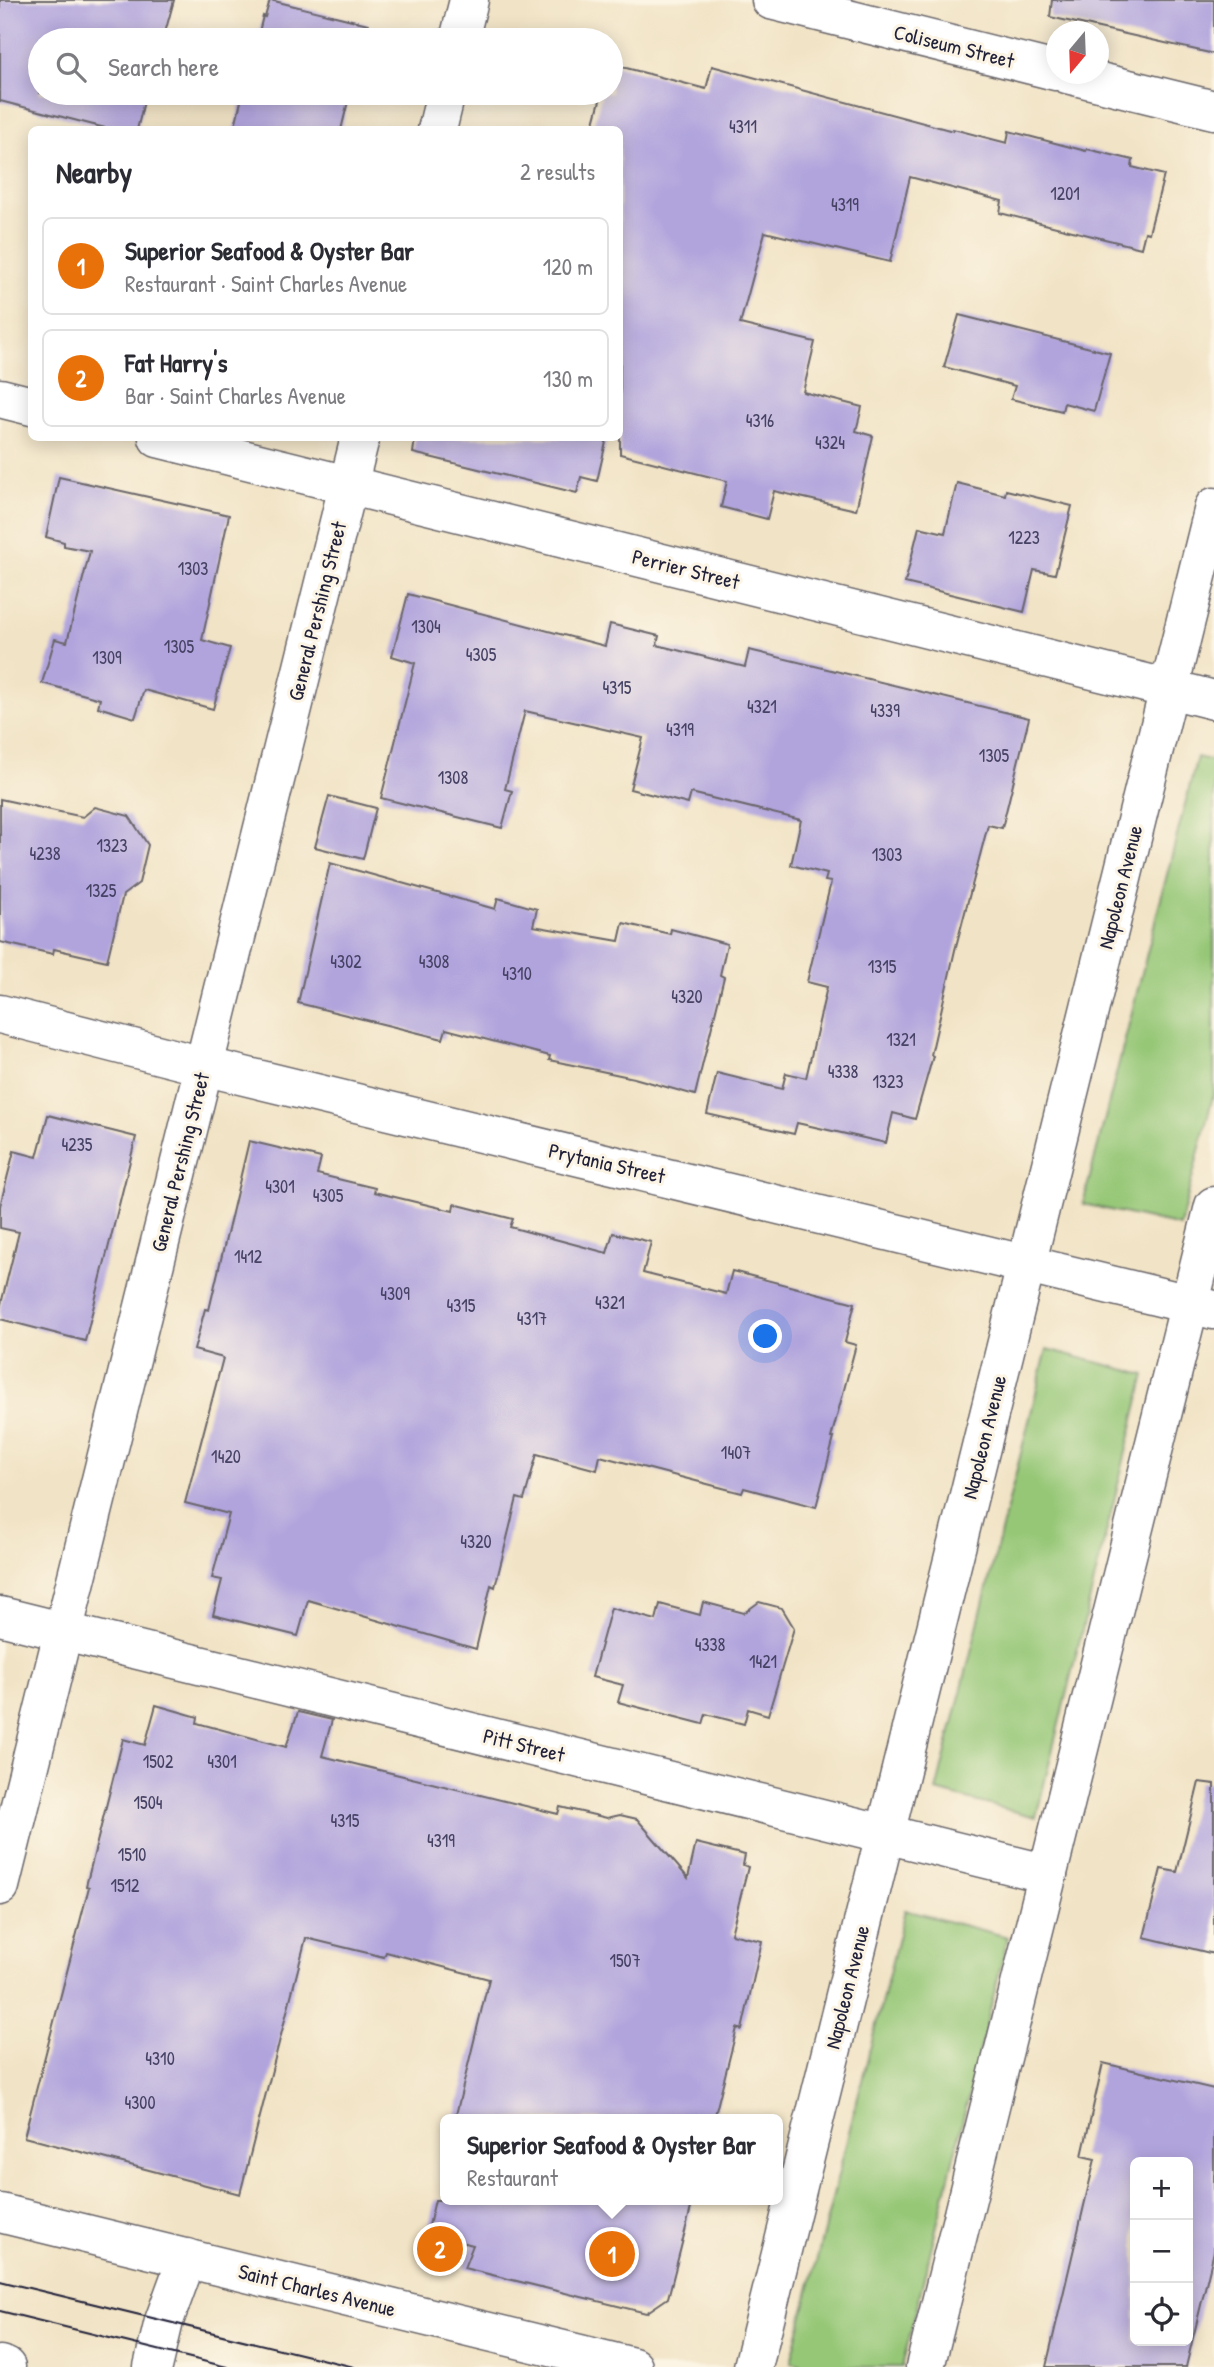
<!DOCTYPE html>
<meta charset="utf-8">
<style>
body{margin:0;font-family:"Patrick Hand",sans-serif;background:#f7f7f7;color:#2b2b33}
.controls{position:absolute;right:21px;bottom:21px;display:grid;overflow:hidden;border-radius:10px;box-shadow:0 4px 18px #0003}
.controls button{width:63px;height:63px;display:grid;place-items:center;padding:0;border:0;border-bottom:2px solid #e1e1e2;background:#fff;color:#2b2b33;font:35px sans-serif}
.compass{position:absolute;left:1046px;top:21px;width:63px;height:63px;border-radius:50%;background:#fff;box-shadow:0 4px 18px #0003;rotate:199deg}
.you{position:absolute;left:766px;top:1337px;width:24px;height:24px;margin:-18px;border:5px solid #fff;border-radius:50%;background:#1a73e8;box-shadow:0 0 0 10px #1a73e833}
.badge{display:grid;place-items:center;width:46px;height:46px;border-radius:50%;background:#c8321e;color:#fff;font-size:23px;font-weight:700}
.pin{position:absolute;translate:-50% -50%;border:4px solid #fff;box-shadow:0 2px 7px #0006}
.popup{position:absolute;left:440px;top:2114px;width:343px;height:91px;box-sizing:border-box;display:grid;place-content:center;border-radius:10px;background:#fff;filter:drop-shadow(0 2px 5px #0005);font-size:23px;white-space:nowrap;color:#7c7c81}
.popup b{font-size:26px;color:#2b2b33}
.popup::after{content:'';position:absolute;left:50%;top:100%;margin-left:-14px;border:14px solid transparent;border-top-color:#fff}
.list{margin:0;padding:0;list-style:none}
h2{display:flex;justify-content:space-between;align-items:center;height:91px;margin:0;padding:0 28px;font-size:30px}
h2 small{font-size:23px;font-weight:400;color:#7c7c81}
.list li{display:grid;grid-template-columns:46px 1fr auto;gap:21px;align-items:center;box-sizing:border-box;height:98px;margin:0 14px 14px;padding:0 14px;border:2px solid #e1e1e2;border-radius:10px}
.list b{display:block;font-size:26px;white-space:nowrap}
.list p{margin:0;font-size:23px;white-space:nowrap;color:#7c7c81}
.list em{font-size:23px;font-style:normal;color:#7c7c81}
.icon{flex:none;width:38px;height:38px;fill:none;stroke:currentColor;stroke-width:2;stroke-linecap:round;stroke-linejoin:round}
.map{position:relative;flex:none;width:1214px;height:2367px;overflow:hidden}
.search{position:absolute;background:#fff;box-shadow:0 4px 18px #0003;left:28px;top:28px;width:595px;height:77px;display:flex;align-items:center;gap:18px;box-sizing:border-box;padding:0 24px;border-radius:38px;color:#7c7c81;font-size:26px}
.panel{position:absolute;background:#fff;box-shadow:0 4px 18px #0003;left:28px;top:126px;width:595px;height:315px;border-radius:10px}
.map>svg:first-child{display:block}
.green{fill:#96c777;stroke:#5c7459;stroke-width:2}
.building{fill:#b1a4dd;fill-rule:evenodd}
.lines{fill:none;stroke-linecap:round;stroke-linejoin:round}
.street-casing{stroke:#6a666b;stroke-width:41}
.secondary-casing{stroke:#6a666b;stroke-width:41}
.street{stroke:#fff;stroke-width:38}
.secondary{stroke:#fff;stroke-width:38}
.tram{stroke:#22223b;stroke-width:2}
.labels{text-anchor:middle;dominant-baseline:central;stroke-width:6;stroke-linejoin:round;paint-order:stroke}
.number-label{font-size:18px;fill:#464264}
.street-label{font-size:21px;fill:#22223b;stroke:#fcf5e5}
</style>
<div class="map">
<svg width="1214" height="2367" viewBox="0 0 1214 2367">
<rect width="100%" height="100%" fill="#fcf5e5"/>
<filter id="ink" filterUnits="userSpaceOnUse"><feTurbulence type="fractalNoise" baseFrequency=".0143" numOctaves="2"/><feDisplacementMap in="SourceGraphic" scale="14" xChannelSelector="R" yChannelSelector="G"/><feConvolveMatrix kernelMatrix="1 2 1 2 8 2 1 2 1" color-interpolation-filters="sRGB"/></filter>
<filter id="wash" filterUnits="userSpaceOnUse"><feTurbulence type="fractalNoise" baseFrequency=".00686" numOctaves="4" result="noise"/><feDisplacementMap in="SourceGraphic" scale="28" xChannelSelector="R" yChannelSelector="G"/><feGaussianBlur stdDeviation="1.57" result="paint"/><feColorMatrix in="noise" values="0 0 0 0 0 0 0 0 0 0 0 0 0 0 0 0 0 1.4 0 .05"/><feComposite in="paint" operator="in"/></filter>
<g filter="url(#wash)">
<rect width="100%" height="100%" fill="#f1e3c5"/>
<g class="green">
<polygon points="1197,757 1214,761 1214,1092 1180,1226 1083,1204"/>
<polygon points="1047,1349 1145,1375 1036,1817 936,1791"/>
<polygon points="905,1910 1008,1937 902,2367 810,2367 791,2362"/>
</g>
<g id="blocks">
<g class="building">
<polygon points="0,0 174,0 163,40 40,40 40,93 146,93 137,130 113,130 0,101"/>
<polygon points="270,0 368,24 363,40 257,40 263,16 265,17"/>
<polygon points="1052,0 1214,0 1214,54 1050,17"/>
<polygon points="611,64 706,89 712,66 953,131 953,129 1007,143 1009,131 1086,151 1087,149 1133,160 1132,167 1164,175 1149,233 1145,232 1141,248 1000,213 1002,201 910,177 890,262 765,232 740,324 815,342 803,392 862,407 856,431 873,436 856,510 774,491 767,519 721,507 727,481 620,454 620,130 592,130 602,93 611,93"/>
<polygon points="243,93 350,93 341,130 234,130"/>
<polygon points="959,315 1110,353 1094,411 1064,403 1062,411 1011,399 1015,386 944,367"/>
<polygon points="415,438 607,438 597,481 581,477 577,493 413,453"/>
<polygon points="59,477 229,515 202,640 230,648 213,709 144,690 135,718 98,707 100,699 42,683 55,639 67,642 90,551 64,546 64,542 46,537"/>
<polygon points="957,483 1005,495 1006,490 1072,506 1055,574 1034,570 1024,612 905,583 919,527 945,533"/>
<polygon points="408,594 605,646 610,624 659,636 657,645 745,667 749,650 1029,718 1002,828 988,825 955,950 931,1055 933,1056 915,1119 893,1113 886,1143 797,1123 794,1134 707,1114 717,1073 782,1089 786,1073 806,1078 827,987 807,982 831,882 825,881 827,874 791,865 801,820 691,793 688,804 630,789 643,738 525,711 505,789 512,791 502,828 381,798 415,663 392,656"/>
<polygon points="329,796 376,808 363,859 315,847"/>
<polygon points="0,799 83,817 95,807 129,816 148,845 139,883 123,895 107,961 54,949 53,954 0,942"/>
<polygon points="330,863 495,909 498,898 537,909 533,926 619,941 623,923 670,934 671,929 727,944 720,975 724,977 695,1095 634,1078 549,1060 550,1056 446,1029 443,1039 298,1003"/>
<polygon points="48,1115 136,1137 85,1341 0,1319 0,1308 19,1232 0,1228 0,1206 14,1151 37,1157"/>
<polygon points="249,1141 321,1158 317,1174 375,1188 374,1192 453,1211 454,1204 513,1219 510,1227 607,1253 613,1233 651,1242 643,1273 726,1294 732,1271 855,1303 845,1342 856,1345 831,1438 834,1438 816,1507 744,1488 742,1493 600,1456 597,1470 537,1454 524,1500 517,1498 495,1587 491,1585 476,1649 308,1600 298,1636 213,1615 222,1580 212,1578 229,1514 185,1503 223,1358 194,1350 205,1309 209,1310"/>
<polygon points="703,1602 744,1613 759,1602 782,1608 794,1628 768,1715 748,1709 744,1724 706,1714 703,1724 618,1702 623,1685 592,1677 611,1608 656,1620 660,1604 700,1615"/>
<polygon points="156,1705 198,1717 197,1723 286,1747 298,1712 332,1720 322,1756 558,1814 560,1807 607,1818 620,1815 637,1819 688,1878 696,1843 745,1855 743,1865 748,1867 731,1934 762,1941 742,2030 737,2028 714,2119 455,2119 489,1979 386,1952 384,1957 306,1938 240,2194 24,2137 89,1887 86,1886 123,1739 145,1745"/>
<polygon points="1199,1782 1214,1784 1214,1954 1144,1937 1161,1869 1177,1872"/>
<path d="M1103,2063L1214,2089V2251L1186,2367H1046L1095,2159L1082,2156ZM1135,2162H1188V2341H1135Z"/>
<polygon points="435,2200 693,2200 668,2298 646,2313 464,2268 473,2245 427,2234"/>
</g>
</g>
</g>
<g filter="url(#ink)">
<use href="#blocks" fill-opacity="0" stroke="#6a666b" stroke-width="2"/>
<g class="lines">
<defs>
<g id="street">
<polyline points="771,0 1056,71"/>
<polyline points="459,40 469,0"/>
<polyline points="1067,74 1214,110"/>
<polyline points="437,130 446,93"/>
<polyline points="0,398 32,406"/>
<polyline points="158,438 1214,700"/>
<polyline points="0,1014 203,1066 1214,1310"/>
<polyline points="0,1616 1048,1874"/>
<polyline points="0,1886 360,438"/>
</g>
<g id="secondary">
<polyline points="0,2213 633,2367"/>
<polyline points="0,2365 6,2367"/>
<polyline points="153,2367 164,2321 187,2258"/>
<polyline points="753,2367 1214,507"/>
<polyline points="925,2367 1214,1206"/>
</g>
</defs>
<use href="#street" class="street-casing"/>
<use href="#secondary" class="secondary-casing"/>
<use href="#street" class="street"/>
<use href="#secondary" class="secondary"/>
<g class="tram">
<polyline points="0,2281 354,2367"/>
<polyline points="0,2311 227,2367"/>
</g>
</g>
</g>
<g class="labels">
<g class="number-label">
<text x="743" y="126">4311</text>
<text x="1065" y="193">1201</text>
<text x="845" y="204">4319</text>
<text x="760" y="420">4316</text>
<text x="830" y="442">4324</text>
<text x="1024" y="537">1223</text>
<text x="193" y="568">1303</text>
<text x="426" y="626">1304</text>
<text x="179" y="646">1305</text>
<text x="481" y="654">4305</text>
<text x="107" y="657">1309</text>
<text x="617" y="687">4315</text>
<text x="762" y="706">4321</text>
<text x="885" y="710">4339</text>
<text x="680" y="729">4319</text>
<text x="994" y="755">1305</text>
<text x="453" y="777">1308</text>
<text x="112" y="845">1323</text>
<text x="45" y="853">4238</text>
<text x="887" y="854">1303</text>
<text x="101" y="890">1325</text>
<text x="346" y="961">4302</text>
<text x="434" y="961">4308</text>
<text x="882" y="966">1315</text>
<text x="517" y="973">4310</text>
<text x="687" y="996">4320</text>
<text x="901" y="1039">1321</text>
<text x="843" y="1071">4338</text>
<text x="888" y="1081">1323</text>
<text x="77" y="1144">4235</text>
<text x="280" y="1186">4301</text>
<text x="328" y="1195">4305</text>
<text x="248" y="1256">1412</text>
<text x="395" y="1293">4309</text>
<text x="610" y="1302">4321</text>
<text x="461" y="1305">4315</text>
<text x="532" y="1318">4317</text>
<text x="736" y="1452">1407</text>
<text x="226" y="1456">1420</text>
<text x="476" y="1541">4320</text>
<text x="710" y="1644">4338</text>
<text x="763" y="1661">1421</text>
<text x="158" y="1761">1502</text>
<text x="222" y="1761">4301</text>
<text x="148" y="1802">1504</text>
<text x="345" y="1820">4315</text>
<text x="441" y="1840">4319</text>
<text x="132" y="1854">1510</text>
<text x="125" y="1885">1512</text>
<text x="625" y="1960">1507</text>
<text x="160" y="2058">4310</text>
<text x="140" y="2102">4300</text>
</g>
<g class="street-label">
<text transform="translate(954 46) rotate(14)">Coliseum Street</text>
<text transform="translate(686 569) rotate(14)">Perrier Street</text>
<text transform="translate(317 611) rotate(-76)">General Pershing Street</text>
<text transform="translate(1120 887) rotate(-76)">Napoleon Avenue</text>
<text transform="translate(180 1162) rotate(-76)">General Pershing Street</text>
<text transform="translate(607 1163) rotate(13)">Prytania Street</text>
<text transform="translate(984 1437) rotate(-76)">Napoleon Avenue</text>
<text transform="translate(524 1745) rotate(14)">Pitt Street</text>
<text transform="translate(847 1987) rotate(-76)">Napoleon Avenue</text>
<text transform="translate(317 2290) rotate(14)">Saint Charles Avenue</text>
</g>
</g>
</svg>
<div class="controls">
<button>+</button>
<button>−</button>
<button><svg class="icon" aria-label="locate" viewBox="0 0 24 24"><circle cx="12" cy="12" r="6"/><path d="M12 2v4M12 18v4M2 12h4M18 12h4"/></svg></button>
</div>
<svg class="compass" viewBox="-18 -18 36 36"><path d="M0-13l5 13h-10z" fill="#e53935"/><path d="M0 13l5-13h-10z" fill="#7c7c81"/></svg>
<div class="you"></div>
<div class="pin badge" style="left:612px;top:2254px;background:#e8710a">1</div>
<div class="popup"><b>Superior Seafood &amp; Oyster Bar</b>Restaurant</div>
<div class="pin badge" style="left:440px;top:2249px;background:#e8710a">2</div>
<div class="search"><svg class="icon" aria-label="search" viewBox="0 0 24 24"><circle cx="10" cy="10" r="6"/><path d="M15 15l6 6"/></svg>Search here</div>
<section class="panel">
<h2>Nearby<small>2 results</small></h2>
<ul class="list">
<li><span class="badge" style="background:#e8710a">1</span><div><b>Superior Seafood &amp; Oyster Bar</b><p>Restaurant · Saint Charles Avenue</p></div><em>120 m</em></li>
<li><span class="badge" style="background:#e8710a">2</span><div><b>Fat Harry's</b><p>Bar · Saint Charles Avenue</p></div><em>130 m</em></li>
</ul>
</section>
</div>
